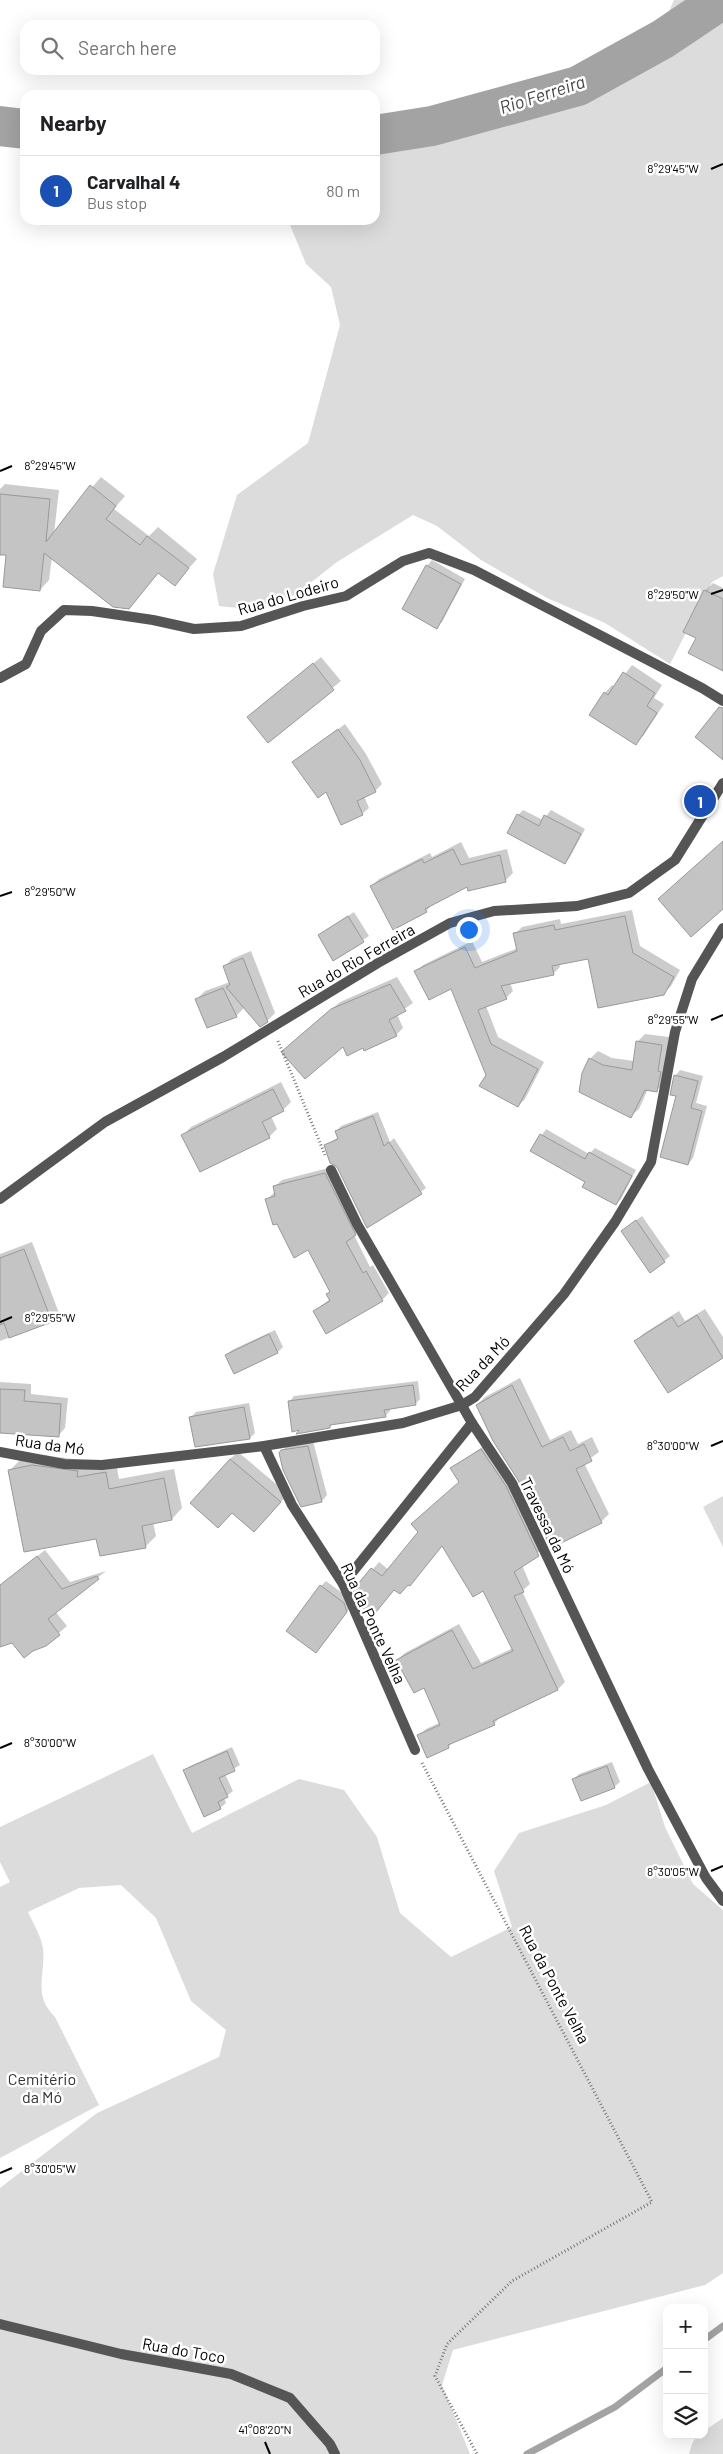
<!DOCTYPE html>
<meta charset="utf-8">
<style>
body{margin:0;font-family:Barlow,sans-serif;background:#f2f2f2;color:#202124}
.controls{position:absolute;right:15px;bottom:15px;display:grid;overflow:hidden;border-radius:10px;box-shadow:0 5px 20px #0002}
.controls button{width:45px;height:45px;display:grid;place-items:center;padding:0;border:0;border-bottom:1px solid #e0e0e0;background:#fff;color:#202124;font:25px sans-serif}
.you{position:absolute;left:468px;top:929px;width:18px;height:18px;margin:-12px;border:4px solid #fff;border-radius:50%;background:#1a73e8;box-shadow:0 0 0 8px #1a73e833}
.badge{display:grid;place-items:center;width:32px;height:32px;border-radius:50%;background:#1a73e8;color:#fff;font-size:16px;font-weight:700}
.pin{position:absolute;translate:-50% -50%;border:2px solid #fff;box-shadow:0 1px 5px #0006}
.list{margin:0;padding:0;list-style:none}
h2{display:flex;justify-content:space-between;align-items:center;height:65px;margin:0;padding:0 20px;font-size:21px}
h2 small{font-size:16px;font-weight:400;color:#757577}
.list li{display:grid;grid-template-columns:32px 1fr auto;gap:15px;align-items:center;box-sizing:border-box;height:70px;padding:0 20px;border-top:1px solid #e0e0e0}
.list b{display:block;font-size:19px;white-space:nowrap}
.list p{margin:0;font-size:16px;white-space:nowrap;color:#757577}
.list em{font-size:16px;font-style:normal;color:#757577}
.icon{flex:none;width:28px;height:28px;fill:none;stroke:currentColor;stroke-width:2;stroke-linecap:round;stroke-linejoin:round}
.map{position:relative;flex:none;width:723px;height:2454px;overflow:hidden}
.search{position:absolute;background:#fff;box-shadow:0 5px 20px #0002;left:20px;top:20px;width:360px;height:55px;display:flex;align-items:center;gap:12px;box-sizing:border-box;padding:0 18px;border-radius:15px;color:#757577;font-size:19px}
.panel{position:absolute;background:#fff;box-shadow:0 5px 20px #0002;left:20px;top:90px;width:360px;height:135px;border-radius:15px}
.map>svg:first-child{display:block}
.green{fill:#dcdcdc}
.shadow{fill:#0003}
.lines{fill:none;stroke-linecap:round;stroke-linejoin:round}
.stream{stroke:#a3a3a3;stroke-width:7}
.river{stroke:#a3a3a3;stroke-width:40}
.building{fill:#c4c4c4;stroke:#999}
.path{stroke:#777;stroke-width:3;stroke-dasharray:1 2.5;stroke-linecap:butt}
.minor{stroke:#555;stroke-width:10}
.tertiary{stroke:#555;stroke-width:10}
.ticks{fill:none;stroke:#000;stroke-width:2}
.labels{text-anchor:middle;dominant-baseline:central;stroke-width:5;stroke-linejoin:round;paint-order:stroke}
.street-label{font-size:16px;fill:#000;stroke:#fff}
.park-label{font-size:16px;fill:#333;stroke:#fff}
.water-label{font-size:18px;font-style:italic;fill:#444;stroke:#fff}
.ticks-label{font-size:12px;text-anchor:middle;fill:#000;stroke:#fff;stroke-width:5;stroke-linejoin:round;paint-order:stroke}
</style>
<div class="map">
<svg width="723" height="2454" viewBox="0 0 723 2454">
<rect width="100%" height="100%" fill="#fff"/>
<g class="green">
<polygon points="674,0 723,0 723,576 712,582 670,664 605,623 547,598 481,560 437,526 413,515 337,562 295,595 248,609 219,606 213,574 237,495 308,443 340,325 331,287 306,264 288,220 375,220 375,116 411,115 560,81 660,32"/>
<polygon points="723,1496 723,1547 703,1507"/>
<path d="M153,1754L192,1833L299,1779L344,1790L377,1837L400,1913L451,1957L512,1927L494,1871L519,1833L606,1805L651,1782L665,1827L693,1884L723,1910V2273L705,2285L453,2350L442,2385L470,2454H0V2188L97,2113L219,2057L226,2030L191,2001L156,1918L121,1885L79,1888L28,1912C33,1923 41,1936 43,1948C46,1974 32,1995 55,2017L99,2105L0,2158V1887L10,1882L0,1862V1827Z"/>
<path d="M723,2418V2454H689C692,2445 693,2435 704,2435V2431Z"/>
</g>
<g class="shadow">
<polygon points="101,477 125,496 114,509 149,536 158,527 197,559 175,584 159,572 128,608 52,557 49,580 40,590 7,554 0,553 0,489 5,484 59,490 54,533"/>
<polygon points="432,560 465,579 442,622 436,627 404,609 427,566"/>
<polygon points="713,583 723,588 723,669 698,637 705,591"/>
<polygon points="321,657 341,681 268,741 249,717"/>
<polygon points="632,665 662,685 654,698 664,704 644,735 636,743 605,693 612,685 615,687"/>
<polygon points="345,724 366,754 382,784 375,791 364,796 369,808 362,814 326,790 294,762"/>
<polygon points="523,810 543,820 551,810 585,829 570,857 565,863 518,815"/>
<polygon points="461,842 469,858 507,849 513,873 506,880 469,890 468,885 433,904 426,911 372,886 379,879 430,853 432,857"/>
<polygon points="632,910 640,946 680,970 671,986 664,993 589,957 559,963 560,967 553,974 510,983 513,991 506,998 486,1006 498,1037 544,1062 525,1099 518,1106 487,1075 452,987 416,972 423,965 472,941 482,962 518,948 515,934 522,927 560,919 561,924"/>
<polygon points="354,912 369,936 334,959 319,935"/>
<polygon points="251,951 275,1013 267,1021 245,1007 236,1016 207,1027 197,999 205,991 230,982 224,967 232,959"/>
<polygon points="397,977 413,1003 397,1014 403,1028 396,1035 363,1047 290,1044 340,1002"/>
<polygon points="645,1034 669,1037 664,1083 656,1091 648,1089 639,1109 631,1116 590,1059 598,1051 612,1058 634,1061 638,1041"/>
<polygon points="680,1070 703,1076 696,1103 707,1106 693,1158 688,1164 675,1076"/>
<polygon points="281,1082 291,1102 283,1110 271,1116 277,1129 269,1137 183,1135 191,1127"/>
<polygon points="378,1112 390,1142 394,1138 426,1188 395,1211 338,1166 325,1145 339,1137 336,1131 341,1126"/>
<polygon points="546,1129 589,1154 595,1148 636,1170 621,1199 616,1204 586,1182 532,1150"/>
<polygon points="332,1167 362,1227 354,1235 370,1267 373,1265 389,1293 382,1300 314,1311 330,1299 331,1291 309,1249 267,1199 276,1191 274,1187 282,1180"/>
<polygon points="642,1216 670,1256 664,1261 623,1231"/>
<polygon points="32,1242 59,1313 51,1321 0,1341 0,1254"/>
<polygon points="705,1309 723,1337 723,1356 668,1391 636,1341 643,1334 679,1311 685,1321"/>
<polygon points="275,1330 283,1347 278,1352 226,1355 232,1350"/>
<polygon points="520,1378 550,1440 571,1430 578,1444 592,1437 599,1452 584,1463 609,1514 601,1522 552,1546 519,1479 477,1405 485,1397"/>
<polygon points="418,1381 420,1399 415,1404 390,1408 390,1411 385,1416 333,1423 330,1427 302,1429 289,1402 294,1396"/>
<polygon points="0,1382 31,1384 31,1394 68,1398 65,1428 58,1436 0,1432"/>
<polygon points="249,1403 255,1433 250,1438 191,1417 196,1412"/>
<polygon points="313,1441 327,1495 322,1501 280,1453 288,1445"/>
<polygon points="488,1443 545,1547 522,1565 530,1584 522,1591 565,1682 558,1689 501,1716 494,1724 454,1741 448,1747 418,1736 426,1729 441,1722 425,1686 397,1660 405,1653 459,1624 481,1663 513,1648 483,1589 443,1545 395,1589 355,1590 379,1562 389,1570 460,1481 452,1468"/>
<polygon points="238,1452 288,1494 262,1523 233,1511 230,1459"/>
<polygon points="43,1455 88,1461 116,1462 119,1479 174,1469 182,1508 172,1519 153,1522 156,1536 145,1547 97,1537 10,1470 20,1460"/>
<polygon points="45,1550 70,1582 106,1571 55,1611 67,1626 45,1645 13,1641 0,1646 0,1586"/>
<polygon points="326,1581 349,1598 352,1605 316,1652 321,1586"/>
<polygon points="232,1747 240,1765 225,1774 233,1791 224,1798 226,1803 220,1808 184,1771 190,1766"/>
<polygon points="612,1762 620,1782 614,1787 574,1779 579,1774"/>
</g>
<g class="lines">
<g class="stream">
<polyline points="704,2340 723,2326"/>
<polyline points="527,2454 615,2407 667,2368"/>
</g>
<g class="river">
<polyline points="0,126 25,129"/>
<polyline points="375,135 432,126 578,86 663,39 721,0"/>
</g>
</g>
<g class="building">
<polygon points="90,485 116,506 106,519 140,545 147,536 189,568 175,586 158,573 129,609 113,607 44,553 40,591 3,587 6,555 0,555 0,494 50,499 46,542"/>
<polygon points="426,565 461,584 437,629 402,609"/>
<polygon points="704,590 723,599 723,671 688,653 696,638 683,632"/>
<polygon points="313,663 334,690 268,743 247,717"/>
<polygon points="623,672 655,693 647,706 657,713 636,745 589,715 604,692 608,695"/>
<polygon points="719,707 723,708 723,760 695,737"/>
<polygon points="338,729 360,760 376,792 357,801 363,815 341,825 326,792 318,798 292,762"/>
<polygon points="517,814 539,826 544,815 581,834 565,864 507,833"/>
<polygon points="723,841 723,909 691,937 658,899"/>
<polygon points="453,849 461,865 500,855 506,882 468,891 467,887 425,909 427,912 393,930 370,886 422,859 424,863"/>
<polygon points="348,916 364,942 333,961 318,935"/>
<polygon points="625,916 633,953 674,977 664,995 598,1008 588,959 552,966 554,975 501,986 507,999 478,1010 491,1044 538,1069 518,1107 479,1086 486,1075 451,989 429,1000 414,971 465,947 475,968 517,951 513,933 554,925 555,930"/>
<polygon points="243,958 268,1022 260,1027 226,987 230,985 223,966"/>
<polygon points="390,984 406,1011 389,1020 397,1036 364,1051 363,1048 347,1056 343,1047 305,1079 281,1052 331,1009"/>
<polygon points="223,988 237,1017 207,1028 195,999"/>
<polygon points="636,1041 662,1045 658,1071 661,1072 657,1092 645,1090 631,1118 579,1092 582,1073 589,1058 603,1065 632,1070"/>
<polygon points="674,1075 698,1081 691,1108 702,1111 688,1165 660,1157 676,1096 670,1095"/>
<polygon points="273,1089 284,1111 262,1122 270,1138 200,1172 181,1135"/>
<polygon points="373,1116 384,1146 389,1142 422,1194 367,1228 337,1167 330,1163 324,1145 338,1139 335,1131"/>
<polygon points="540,1134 585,1159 589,1152 632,1176 616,1205 582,1187 585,1182 530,1151"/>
<polygon points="325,1173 356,1235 346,1242 363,1273 366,1271 383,1301 326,1334 313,1311 330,1301 326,1294 330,1292 308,1250 294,1258 277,1224 273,1225 265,1199 275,1196 273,1186"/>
<polygon points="636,1220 665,1262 650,1273 621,1231"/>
<polygon points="24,1249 52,1322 9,1338 4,1323 0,1325 0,1258"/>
<polygon points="697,1315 723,1358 668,1393 634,1341 672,1317 678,1327"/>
<polygon points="269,1334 278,1353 234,1374 225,1355"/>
<polygon points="413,1385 416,1405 384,1410 386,1417 330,1425 330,1428 296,1434 299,1430 292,1432 288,1401"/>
<polygon points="512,1385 542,1447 563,1437 570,1451 584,1444 592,1461 576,1469 602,1523 551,1548 518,1480 493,1441 476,1405"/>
<polygon points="0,1389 25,1390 24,1401 61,1404 59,1437 0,1433"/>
<polygon points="244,1407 250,1439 195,1447 189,1417"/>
<polygon points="308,1446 322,1502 301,1507 283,1470 279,1453 281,1450"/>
<polygon points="481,1449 506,1486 539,1556 514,1572 524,1592 514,1596 558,1690 493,1721 495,1725 448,1745 449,1748 427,1758 417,1735 440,1725 424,1688 414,1693 396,1660 452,1630 473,1669 513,1651 483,1591 473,1597 442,1546 410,1586 408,1585 400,1594 394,1590 372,1617 361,1607 353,1590 371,1568 382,1576 418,1532 411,1524 459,1482 450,1468"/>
<polygon points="230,1459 281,1502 254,1532 232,1513 218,1528 190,1503"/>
<polygon points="32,1465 78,1471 77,1477 106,1472 109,1489 164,1478 172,1520 142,1526 146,1548 100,1556 96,1539 24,1552 8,1470"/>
<polygon points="37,1556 62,1589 97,1576 99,1579 48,1619 60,1635 46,1646 33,1651 24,1658 12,1643 0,1647 0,1585"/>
<polygon points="320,1585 344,1603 347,1612 316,1653 286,1631"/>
<polygon points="227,1751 235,1771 219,1778 228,1797 218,1802 221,1809 204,1817 183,1770"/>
<polygon points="607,1766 615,1788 581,1801 572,1779"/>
</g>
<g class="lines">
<g class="path">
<polyline points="278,1041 325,1155"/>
<polyline points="422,1763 652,2202 512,2281 447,2344 435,2376 477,2454"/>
</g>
<g class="minor">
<polyline points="0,678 26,664 41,631 64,610 92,611 153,620 194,629 241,626 303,606 346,596 403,561 429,553 474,570 702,688 723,701"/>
<polyline points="331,1170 357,1224 472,1423 512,1483 648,1769 706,1878 723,1901"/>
<polyline points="264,1446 292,1505 343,1584 415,1750"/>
<polyline points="0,1452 64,1464 102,1465 264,1446 403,1423 462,1405 475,1397 564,1294 615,1222 651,1162 675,1032 692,979 723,928"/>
<polyline points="343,1584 472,1423"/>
</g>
<g class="tertiary">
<polyline points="0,1199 105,1122 223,1057 378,963 450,923 494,911 577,906 629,893 675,860 723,783"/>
<polyline points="0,2324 121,2354 231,2374 290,2398 330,2444 335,2454"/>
</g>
</g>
<path class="ticks" d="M711,169L723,164M0,471L12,466M711,594L723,590M0,896L12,892M711,1020L723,1015M0,1322L12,1317M711,1446L723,1441M0,1748L12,1743M711,1871L723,1866M0,2173L12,2168M265,2442L270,2454"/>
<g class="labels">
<g class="street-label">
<text transform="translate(288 595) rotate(-16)">Rua do Lodeiro</text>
<text transform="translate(356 960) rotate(-30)">Rua do Rio Ferreira</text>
<text transform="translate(482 1363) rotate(-46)">Rua da Mó</text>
<text transform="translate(50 1444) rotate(8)">Rua da Mó</text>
<text transform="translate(548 1525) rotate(64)">Travessa da Mó</text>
<text transform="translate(374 1623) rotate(65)">Rua da Ponte Velha</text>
<text transform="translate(555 1984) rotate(62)">Rua da Ponte Velha</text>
<text transform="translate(184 2350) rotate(10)">Rua do Toco</text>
</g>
<g class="park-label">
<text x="42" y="2078">Cemitério<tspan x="42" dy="18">da Mó</tspan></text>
</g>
<g class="water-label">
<text transform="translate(542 94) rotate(-18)">Rio Ferreira</text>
</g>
</g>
<g class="ticks-label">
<text x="673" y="173">8°29'45"W</text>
<text x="50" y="470">8°29'45"W</text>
<text x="673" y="599">8°29'50"W</text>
<text x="50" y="896">8°29'50"W</text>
<text x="673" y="1024">8°29'55"W</text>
<text x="50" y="1322">8°29'55"W</text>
<text x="673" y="1450">8°30'00"W</text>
<text x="50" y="1747">8°30'00"W</text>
<text x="673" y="1876">8°30'05"W</text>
<text x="50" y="2173">8°30'05"W</text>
<text x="265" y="2434">41°08'20"N</text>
</g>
</svg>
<div class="controls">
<button>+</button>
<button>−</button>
<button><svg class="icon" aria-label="layers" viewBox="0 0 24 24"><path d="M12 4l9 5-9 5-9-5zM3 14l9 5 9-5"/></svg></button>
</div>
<div class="you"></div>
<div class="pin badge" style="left:700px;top:801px;background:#1a4fb4">1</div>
<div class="search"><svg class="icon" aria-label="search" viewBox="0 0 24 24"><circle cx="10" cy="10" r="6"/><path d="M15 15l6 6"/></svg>Search here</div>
<section class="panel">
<h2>Nearby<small></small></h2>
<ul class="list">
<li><span class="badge" style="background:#1a4fb4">1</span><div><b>Carvalhal 4</b><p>Bus stop</p></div><em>80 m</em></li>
</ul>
</section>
</div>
